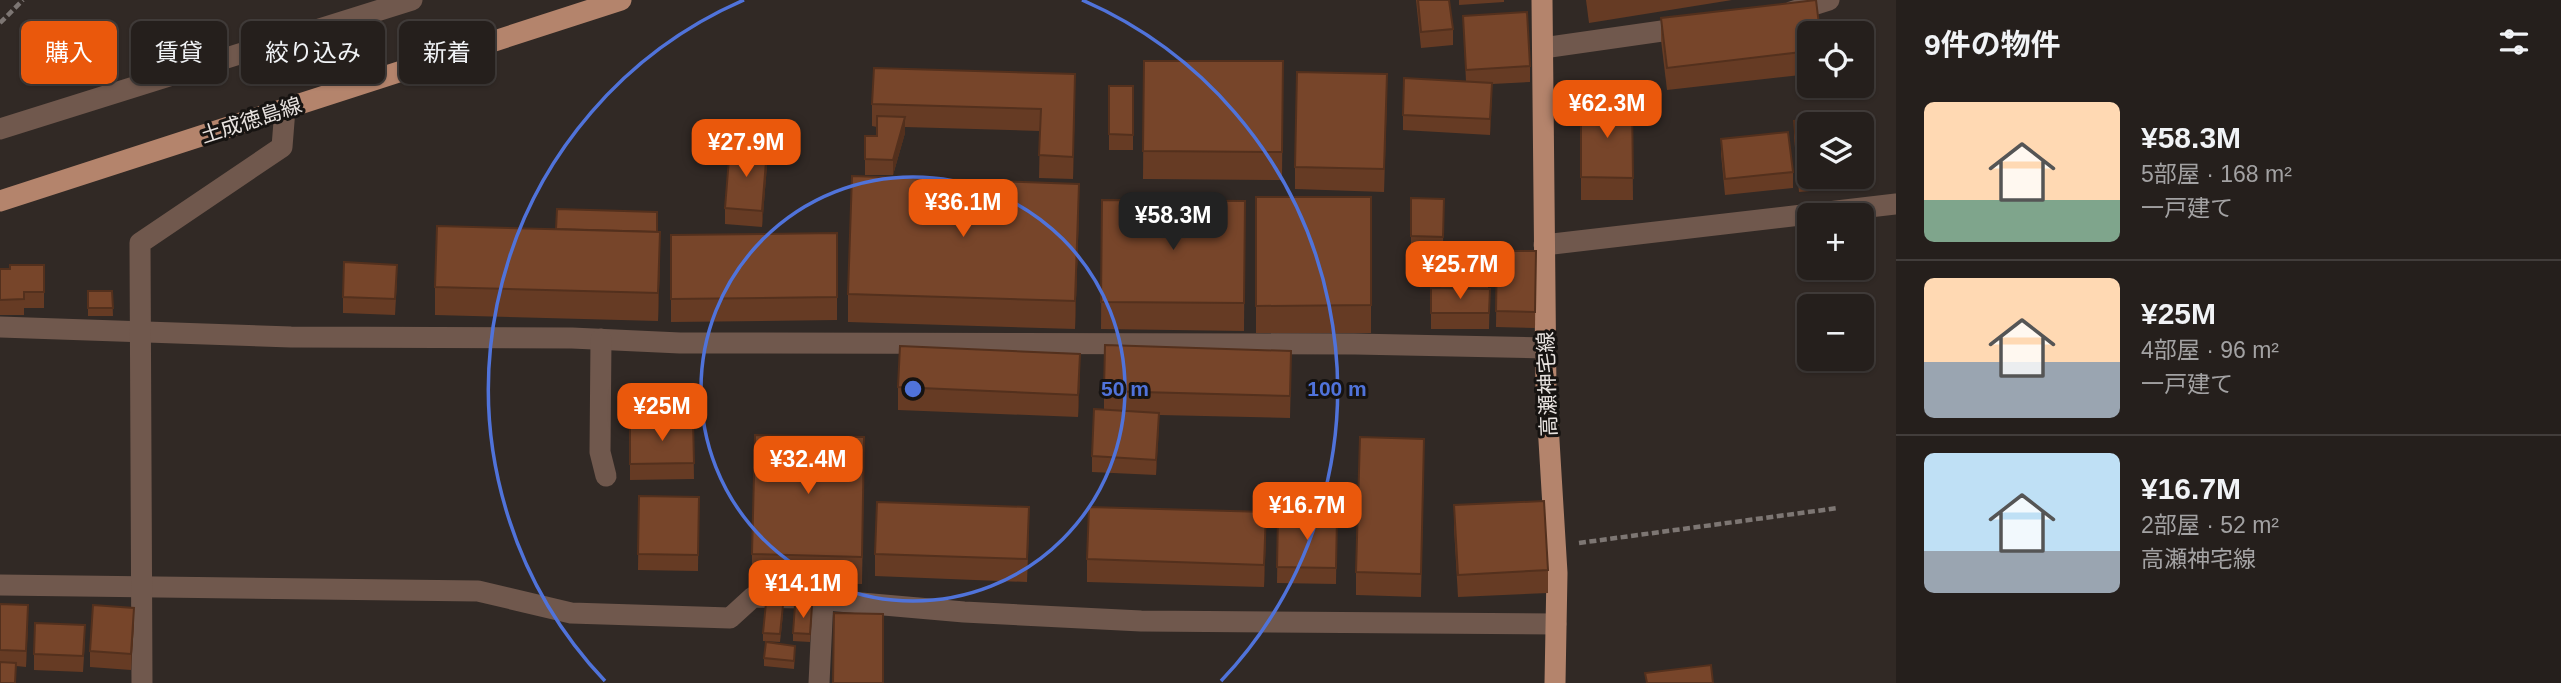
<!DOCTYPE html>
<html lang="ja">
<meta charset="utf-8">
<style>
:root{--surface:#251f1c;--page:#312c29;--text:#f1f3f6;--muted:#a3a2a3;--line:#423d3b;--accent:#ea580c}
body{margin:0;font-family:Arial,"Noto Sans JP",sans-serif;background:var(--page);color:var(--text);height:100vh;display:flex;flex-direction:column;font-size:26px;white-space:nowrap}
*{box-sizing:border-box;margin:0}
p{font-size:23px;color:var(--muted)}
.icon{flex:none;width:38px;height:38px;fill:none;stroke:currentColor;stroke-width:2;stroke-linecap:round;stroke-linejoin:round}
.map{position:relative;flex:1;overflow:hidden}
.details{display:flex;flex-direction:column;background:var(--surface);width:665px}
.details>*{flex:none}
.banner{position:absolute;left:21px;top:21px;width:665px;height:63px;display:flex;gap:14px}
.tools{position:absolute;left:1797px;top:21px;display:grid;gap:14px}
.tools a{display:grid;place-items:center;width:77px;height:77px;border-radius:10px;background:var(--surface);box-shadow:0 2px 5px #0004,0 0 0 2px var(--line);font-size:35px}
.price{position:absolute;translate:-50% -60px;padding:0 16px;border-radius:14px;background:var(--accent);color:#fff;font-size:23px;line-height:46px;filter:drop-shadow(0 2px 4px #0008)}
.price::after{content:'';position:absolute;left:50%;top:42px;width:21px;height:16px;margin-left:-10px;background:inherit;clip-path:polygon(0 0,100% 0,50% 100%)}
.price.active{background:#222;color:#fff}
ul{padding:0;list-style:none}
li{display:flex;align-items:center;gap:21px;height:175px;padding:0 28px}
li+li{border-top:2px solid var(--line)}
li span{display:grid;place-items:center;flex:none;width:196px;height:140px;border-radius:10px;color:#555}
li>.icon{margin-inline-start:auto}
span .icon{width:84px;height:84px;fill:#fffc;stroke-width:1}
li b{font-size:30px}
h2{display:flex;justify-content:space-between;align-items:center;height:84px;padding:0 28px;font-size:30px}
.chip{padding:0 24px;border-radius:10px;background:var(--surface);box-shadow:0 2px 5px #0004,0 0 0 2px var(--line);font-size:24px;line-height:63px}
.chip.active{background:var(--accent);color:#fff}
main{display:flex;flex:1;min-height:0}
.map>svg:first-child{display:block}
</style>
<main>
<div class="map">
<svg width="1896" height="683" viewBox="0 0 1896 683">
<rect width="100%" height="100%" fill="#312925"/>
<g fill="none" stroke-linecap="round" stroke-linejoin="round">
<!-- path -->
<g stroke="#7d7673" stroke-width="4.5" stroke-dasharray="7 3.5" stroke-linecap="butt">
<polyline points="0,23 23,0"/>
<polyline points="1579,543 1838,508"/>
</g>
<!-- minor -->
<g stroke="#70584d" stroke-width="21">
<polyline points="1791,12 1829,0"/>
<polyline points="1543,48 1690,27"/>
<polyline points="0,129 412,0"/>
<polyline points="1544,245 1896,204"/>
<polyline points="0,327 291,337 572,338 680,343 1355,344 1545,348"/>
<polyline points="601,339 600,452 606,476"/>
<polyline points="0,585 478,591 571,613 730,618 753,597 804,598 964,612 1141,621 1556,624"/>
<polyline points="142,683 140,243 282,147 285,109"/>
<polyline points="819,683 823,600"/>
</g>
<!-- major -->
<g stroke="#b4846c" stroke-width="21">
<polyline points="1542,0 1546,391 1557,573 1555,683"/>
<polyline points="0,201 621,0"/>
</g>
</g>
<!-- wall -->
<g fill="#663b24">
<polygon points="1416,0 1449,0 1453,29 1453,45 1421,48"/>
<polygon points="1459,0 1504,0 1504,2 1459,5"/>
<polygon points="1586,0 1732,0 1589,23"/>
<polygon points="1463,16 1530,66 1530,82 1492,84 1490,135 1403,130 1403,115 1466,82"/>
<polygon points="1661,18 1810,33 1810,74 1667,90 1661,40"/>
<polygon points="1144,61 1283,61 1282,180 1143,179"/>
<rect x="1109" y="86" width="24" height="64"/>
<polygon points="1387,96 1384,192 1295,189 1295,167"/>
<polygon points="1075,97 1073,179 1039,178 1040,131 905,127 905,133 893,175 865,175 865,136 877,136 877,127 872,126 872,104"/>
<polygon points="1581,102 1632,102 1633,200 1581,200"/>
<polygon points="1794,121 1810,124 1810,177 1844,177 1844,188 1799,192 1794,137"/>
<polygon points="1721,139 1793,172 1793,188 1725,195 1721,154"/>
<polygon points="767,165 762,227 725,224 725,208"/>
<rect x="1256" y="197" width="115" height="136"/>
<polygon points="1411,198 1444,199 1443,246 1488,247 1488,289 1490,289 1489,329 1431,329 1431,288 1441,288 1442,252 1411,252"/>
<polygon points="1102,200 1245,201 1244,331 1101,329"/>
<polygon points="1079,212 1075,329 848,322 848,294"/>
<polygon points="657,232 660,260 658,321 435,315 435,287"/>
<polygon points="837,233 837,320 671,322 671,235"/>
<polygon points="1497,251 1536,251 1535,328 1496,327"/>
<polygon points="44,265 44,308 24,308 24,315 0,315 0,269"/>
<polygon points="397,280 395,315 343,313 343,297"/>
<polygon points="88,291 112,291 113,316 88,316"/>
<polygon points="1291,373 1290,418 1159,415 1156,475 1092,472 1092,456 1104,410 1104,391"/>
<polygon points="1080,376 1078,417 898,410 898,387"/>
<polygon points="693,421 694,479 630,480 630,422"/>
<polygon points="1424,461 1421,597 1356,595 1356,572"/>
<polygon points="864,465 862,584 752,582 752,554"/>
<polygon points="639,496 699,497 698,571 638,570"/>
<polygon points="1454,505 1548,570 1548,593 1458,597 1454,528"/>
<polygon points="1278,515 1337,516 1336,584 1277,583"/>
<polygon points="1029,529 1027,582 875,576 875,554"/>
<polygon points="1266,534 1264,587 1087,582 1087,559"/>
<polygon points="0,604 28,621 26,667 16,666 16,683 0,683"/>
<polygon points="783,614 780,642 763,641 763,633"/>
<polygon points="812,615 810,642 793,641 793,633"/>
<polygon points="134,623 131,670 90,667 90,651"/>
<polygon points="85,640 83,672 34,670 34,654"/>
<polygon points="795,654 794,669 764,666 764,658"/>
</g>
<!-- shaded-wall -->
<g fill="#53301d">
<polygon points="1075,74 1075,97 1073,179 1073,157"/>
<polygon points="1492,83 1492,99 1490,135 1490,119"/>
<polygon points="905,117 905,133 893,175 893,160"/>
<polygon points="767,149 767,165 762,227 762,211"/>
<polygon points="1079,184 1079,212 1075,329 1075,301"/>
<polygon points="660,232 660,260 658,321 658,293"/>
<polygon points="1080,354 1080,376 1078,417 1078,395"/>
<polygon points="1159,413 1159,429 1156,475 1156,460"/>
<polygon points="1266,512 1266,534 1264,587 1264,565"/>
<polygon points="28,605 28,621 26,667 26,651"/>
<polygon points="134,608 134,623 131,670 131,654"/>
</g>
<!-- building -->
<g fill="#77452a" stroke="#53301d" stroke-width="2">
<polygon points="1418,0 1449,0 1453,29 1421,32"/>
<polygon points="1816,0 1820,33 1810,33 1810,51 1667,68 1661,18"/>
<polygon points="1527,12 1530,66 1466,70 1463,16"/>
<polygon points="1144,61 1283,61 1282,152 1143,151"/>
<polygon points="874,68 1075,74 1073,157 1039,155 1041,109 872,104"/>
<polygon points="1297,72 1387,74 1384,169 1295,167"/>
<polygon points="1404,78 1492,83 1490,119 1403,115"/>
<polygon points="1109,86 1133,86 1133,135 1109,134"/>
<polygon points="1581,102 1632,102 1633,178 1581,177"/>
<polygon points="877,116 905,117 893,160 865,159 865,136 877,136"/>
<polygon points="1839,117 1840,124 1810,124 1810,175 1799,176 1794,121"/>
<polygon points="1788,132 1793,172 1725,179 1721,139"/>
<polygon points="730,146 767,149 762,211 725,208"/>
<polygon points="852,176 1079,184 1075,301 848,294"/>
<polygon points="1256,197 1371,197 1371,305 1256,306"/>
<polygon points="1411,198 1444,199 1443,237 1411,236"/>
<polygon points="1102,200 1245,201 1244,303 1101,302"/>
<polygon points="557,209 657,212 657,232 556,229"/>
<polygon points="437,226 660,232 658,293 435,287"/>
<polygon points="837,233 837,297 671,299 671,235"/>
<polygon points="1442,246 1488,247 1488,277 1441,277"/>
<polygon points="1497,251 1536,251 1535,312 1496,311"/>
<polygon points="344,262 397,265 395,299 343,297"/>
<polygon points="10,265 44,265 44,292 24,292 24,299 0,300 0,269 10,269"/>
<polygon points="1431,288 1490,289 1489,313 1431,313"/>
<polygon points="88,291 112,291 113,308 88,308"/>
<polygon points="1105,345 1291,351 1290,396 1104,391"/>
<polygon points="900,346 1080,354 1078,395 898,387"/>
<polygon points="1094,409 1159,413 1156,460 1092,456"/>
<polygon points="693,421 694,463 630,464 630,422"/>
<polygon points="755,435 864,437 862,557 752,554"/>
<polygon points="1360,437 1424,439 1421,574 1356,572"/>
<polygon points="639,496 699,497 698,555 638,554"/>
<polygon points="1544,501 1548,570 1458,575 1454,505"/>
<polygon points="877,502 1029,507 1027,559 875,554"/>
<polygon points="1089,507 1266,512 1264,565 1087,559"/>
<polygon points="1278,515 1337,516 1336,568 1277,567"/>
<polygon points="766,603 783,605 780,634 763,633"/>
<polygon points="0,604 28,605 26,651 0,650"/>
<polygon points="93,605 134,608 131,654 90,651"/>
<polygon points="795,605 812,606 810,634 793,633"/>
<polygon points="834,613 883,614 883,683 833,683"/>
<polygon points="35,623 85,625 83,656 34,654"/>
<polygon points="766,642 795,646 794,661 764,658"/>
<polygon points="0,662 16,663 15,683 0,683"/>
<polygon points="1711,665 1713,683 1647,683 1645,673"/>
</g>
<!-- distance rings -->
<g fill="none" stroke="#5073da" stroke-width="3.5">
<circle cx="913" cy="389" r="212"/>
<path d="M605 681A424 424 0 0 1 744 0M1082 0A424 424 0 0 1 1221 681"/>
</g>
<g text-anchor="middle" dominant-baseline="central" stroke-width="6" stroke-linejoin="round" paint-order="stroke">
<!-- street labels -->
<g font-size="21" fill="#e8e3e0" stroke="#161311">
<text transform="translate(251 120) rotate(-18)">土成徳島線</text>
<text transform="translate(1547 384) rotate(-92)">高瀬神宅線</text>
</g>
</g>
<circle cx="913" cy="389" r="10" fill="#5073da" stroke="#161311" stroke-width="3.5"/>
<g font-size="21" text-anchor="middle" font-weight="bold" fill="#5073da" stroke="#161311" stroke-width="6" stroke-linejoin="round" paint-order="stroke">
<text x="1125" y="396">50 m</text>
<text x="1337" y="396">100 m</text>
</g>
</svg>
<div class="tools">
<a><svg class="icon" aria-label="locate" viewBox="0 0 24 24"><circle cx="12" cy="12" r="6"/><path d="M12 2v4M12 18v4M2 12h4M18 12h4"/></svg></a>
<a><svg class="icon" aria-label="layers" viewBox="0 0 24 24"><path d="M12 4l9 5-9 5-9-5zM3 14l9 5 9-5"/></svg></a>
<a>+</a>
<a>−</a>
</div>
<b class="price" style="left:1607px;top:140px">¥62.3M</b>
<b class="price" style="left:746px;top:179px">¥27.9M</b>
<b class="price" style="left:963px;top:239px">¥36.1M</b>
<b class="price active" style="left:1173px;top:252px">¥58.3M</b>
<b class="price" style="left:1460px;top:301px">¥25.7M</b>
<b class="price" style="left:662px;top:443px">¥25M</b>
<b class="price" style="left:808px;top:496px">¥32.4M</b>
<b class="price" style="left:1307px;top:542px">¥16.7M</b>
<b class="price" style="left:803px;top:620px">¥14.1M</b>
<div class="banner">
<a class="chip active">購入</a>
<a class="chip">賃貸</a>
<a class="chip">絞り込み</a>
<a class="chip">新着</a>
</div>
</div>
<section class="details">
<h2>9件の物件<svg class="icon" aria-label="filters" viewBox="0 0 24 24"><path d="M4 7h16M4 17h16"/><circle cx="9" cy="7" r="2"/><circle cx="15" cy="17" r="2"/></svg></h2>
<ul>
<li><span style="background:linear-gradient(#ffd9b3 70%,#7fa58c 0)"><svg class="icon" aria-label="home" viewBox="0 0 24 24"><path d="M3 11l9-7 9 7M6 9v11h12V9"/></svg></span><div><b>¥58.3M</b><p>5部屋 · 168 m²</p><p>一戸建て</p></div></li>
<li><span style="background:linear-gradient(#ffd9b3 60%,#9aa5b1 0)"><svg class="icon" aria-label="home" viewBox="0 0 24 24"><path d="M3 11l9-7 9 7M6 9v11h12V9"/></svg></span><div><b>¥25M</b><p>4部屋 · 96 m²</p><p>一戸建て</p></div></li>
<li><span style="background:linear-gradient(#bfe0f5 70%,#9aa5b1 0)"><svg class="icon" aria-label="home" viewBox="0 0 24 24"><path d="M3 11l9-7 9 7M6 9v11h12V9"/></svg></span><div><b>¥16.7M</b><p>2部屋 · 52 m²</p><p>高瀬神宅線</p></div></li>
</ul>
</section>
</main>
